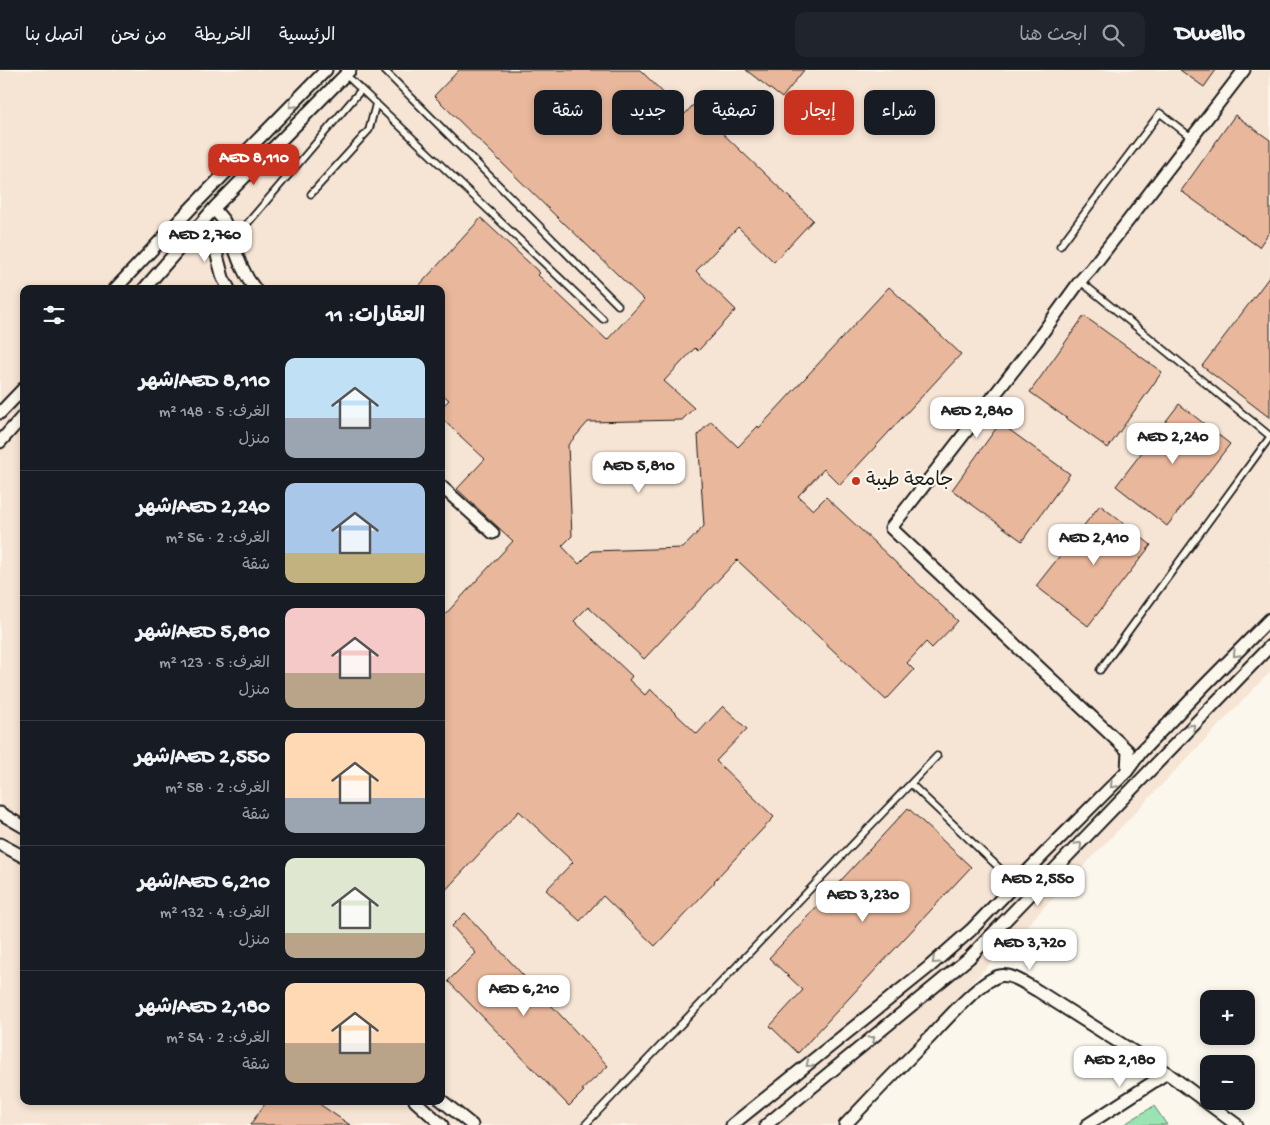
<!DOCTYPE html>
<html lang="ar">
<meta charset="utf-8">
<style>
:root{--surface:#171b24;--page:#20242c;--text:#f1f3f6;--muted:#9ea1a6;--line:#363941;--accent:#c8321e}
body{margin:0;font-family:"Gochi Hand","Playpen Sans Arabic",sans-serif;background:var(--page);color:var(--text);direction:rtl;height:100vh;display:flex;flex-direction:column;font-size:19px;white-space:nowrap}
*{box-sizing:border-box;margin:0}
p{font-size:16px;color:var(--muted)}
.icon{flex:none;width:28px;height:28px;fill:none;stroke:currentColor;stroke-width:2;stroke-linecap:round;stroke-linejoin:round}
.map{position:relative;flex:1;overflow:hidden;direction:ltr}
.panel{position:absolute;left:20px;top:215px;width:425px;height:820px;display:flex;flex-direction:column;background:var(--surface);border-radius:10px;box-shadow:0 2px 8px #0003;direction:rtl}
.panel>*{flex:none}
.top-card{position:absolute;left:460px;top:20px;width:475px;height:45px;direction:rtl;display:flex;gap:10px}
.fabs{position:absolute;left:1200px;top:920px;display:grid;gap:10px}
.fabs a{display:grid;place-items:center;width:55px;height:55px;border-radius:10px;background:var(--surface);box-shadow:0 2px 8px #0003;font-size:25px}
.price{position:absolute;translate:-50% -42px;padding:0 11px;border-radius:10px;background:#fff;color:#222;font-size:16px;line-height:32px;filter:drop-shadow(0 1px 2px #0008)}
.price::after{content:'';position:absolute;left:50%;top:30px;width:15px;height:11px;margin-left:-8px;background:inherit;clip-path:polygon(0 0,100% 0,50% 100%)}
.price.selected{background:var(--accent);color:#fff}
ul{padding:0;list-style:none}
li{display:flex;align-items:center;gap:15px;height:125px;padding:0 20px}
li+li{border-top:1px solid var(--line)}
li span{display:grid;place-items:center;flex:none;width:140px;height:100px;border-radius:10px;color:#555}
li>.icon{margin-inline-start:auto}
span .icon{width:60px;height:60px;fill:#fffc;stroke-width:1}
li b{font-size:21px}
h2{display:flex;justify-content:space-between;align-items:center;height:60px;padding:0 20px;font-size:21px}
.chip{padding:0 18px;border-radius:10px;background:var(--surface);box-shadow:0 2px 8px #0003;font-size:18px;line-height:45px}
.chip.selected{background:var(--accent);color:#fff}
header{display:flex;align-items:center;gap:30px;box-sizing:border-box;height:70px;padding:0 25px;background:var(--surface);border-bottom:1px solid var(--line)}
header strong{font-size:24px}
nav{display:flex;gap:28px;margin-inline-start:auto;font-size:18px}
.search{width:350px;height:45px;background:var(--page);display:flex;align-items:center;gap:12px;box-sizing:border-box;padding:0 18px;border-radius:10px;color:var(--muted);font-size:19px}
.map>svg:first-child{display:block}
</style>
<header>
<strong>Dwello</strong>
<div class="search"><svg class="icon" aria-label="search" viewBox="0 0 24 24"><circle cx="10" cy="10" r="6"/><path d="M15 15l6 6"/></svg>ابحث هنا</div>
<nav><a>الرئيسية</a><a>الخريطة</a><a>من نحن</a><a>اتصل بنا</a></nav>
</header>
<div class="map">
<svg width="1270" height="1055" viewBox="0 0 1270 1055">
<rect width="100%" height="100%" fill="#fbf7ec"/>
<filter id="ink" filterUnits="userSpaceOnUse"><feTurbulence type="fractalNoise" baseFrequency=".02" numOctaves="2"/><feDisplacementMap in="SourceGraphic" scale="10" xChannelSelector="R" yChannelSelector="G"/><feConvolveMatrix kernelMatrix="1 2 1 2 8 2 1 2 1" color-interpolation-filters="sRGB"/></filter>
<g filter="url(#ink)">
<!-- built -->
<path fill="#f6e4d4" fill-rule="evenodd" d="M0,0H1270V602L835,1055H0ZM24,219H441V1031H24Z"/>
<!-- green -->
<polygon fill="#9ae4b4" stroke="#5b8068" points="1154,1036 1167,1055 1123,1055"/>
<!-- building -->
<g fill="#e9b79b" stroke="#1c1c1c">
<polygon points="459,0 640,0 685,44 693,35 813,150 774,192 738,157 696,201 736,240 698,281 695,278 664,311 694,338 682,350 588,352 568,375 572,466 562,476 579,494 592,481 683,478 704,456 698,365 711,351 738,377 758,356 759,358 889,217 961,284 840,415 824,399 798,426 813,440 826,427 958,551 932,578 926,572 907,593 914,600 886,630 737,490 644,589 588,537 574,551 632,606 629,610 645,625 650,619 697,664 723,636 747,659 716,691 774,747 714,811 715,812 655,876 603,826 580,851 546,820 573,792 519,741 441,825 441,549 513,471 457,419 485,389 441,348 441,338 449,330 441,323 441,219 416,219 481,148 540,203 538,205 607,270 644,230 564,153 563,153 434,26"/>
<polygon points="746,0 804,0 782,28"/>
<polygon points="1180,0 1216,0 1204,17"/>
<polygon points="1235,45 1270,70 1270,161 1259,177 1181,121"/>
<polygon points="1270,206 1270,348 1202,296"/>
<polygon points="1084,246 1162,302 1108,378 1030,322"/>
<polygon points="1179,334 1230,374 1167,456 1116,416"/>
<polygon points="1000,353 1070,404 1022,471 952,420"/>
<polygon points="1100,435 1151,475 1088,556 1036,516"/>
<polygon points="908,738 971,797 798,983 770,956 803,920 769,888"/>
<polygon points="465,843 608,996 582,1020 584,1021 569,1036 448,911 476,883 452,856"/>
<polygon points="267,1031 315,1031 350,1055 250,1055"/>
</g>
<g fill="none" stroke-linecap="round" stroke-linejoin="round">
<!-- service casing -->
<g stroke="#1c1c1c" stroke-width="9">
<g id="service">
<polyline points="384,0 618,235"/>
<polyline points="345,4 603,249"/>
<polyline points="311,124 369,60 376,33"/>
<polyline points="246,155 361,20"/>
<polyline points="1060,176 1160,43 1192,68"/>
<polyline points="1080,211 1270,366"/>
<polyline points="1100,600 1270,367"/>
<polyline points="911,714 1015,813"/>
<polyline points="585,1055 937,686"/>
</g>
</g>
<!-- minor casing -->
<g stroke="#1c1c1c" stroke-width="15">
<g id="minor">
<polyline points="214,139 224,151 240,193 248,209 255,219"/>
<polyline points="199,155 213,170 223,208 229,219"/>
<polyline points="115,219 193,136 326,0"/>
<polyline points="144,219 216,136 350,0"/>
<polyline points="0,343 24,318"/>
<polyline points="0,372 24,345"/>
<polyline points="441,416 493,463"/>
<polyline points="1127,701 1128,681 891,458 1035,273 1080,211 1091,199 1244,0"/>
<polyline points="0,743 24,757"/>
<polyline points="0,774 24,787"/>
<polyline points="441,1030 472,1055"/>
<polyline points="415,1031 442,1055"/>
<polyline points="732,1055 929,897 971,860 1044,784 1127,701 1141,682 1205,615 1270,549"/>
<polyline points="766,1055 969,888 1270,576"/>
<path d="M845,1055C873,1025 901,996 930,967C945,951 979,912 999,906C1012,903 1027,915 1038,921L1167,1003L1237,1055"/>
<polyline points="1087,1055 1167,1003"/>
</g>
</g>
<!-- service -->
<use href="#service" stroke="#fbf7ec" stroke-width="5.5"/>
<!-- minor -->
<use href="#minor" stroke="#fbf7ec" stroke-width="11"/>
</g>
<!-- one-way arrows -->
<defs><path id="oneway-chevron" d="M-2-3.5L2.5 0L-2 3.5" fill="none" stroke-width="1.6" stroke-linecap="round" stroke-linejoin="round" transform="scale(1.25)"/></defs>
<g stroke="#97948e">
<use href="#oneway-chevron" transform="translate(292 35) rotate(135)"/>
<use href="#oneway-chevron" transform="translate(1236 584) rotate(135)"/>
<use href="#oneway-chevron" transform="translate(1192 657) rotate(-46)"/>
<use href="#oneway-chevron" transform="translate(1113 715) rotate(135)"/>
<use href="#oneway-chevron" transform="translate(1079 775) rotate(-46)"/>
<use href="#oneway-chevron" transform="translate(935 891) rotate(138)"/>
<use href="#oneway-chevron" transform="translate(872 969) rotate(-40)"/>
<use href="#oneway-chevron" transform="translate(809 994) rotate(141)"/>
</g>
</g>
<!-- markers -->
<circle fill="#c8321e" stroke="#fbf7ec" stroke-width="2" cx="856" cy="411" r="5"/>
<g text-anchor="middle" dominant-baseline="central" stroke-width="4.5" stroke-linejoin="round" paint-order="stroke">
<!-- poi labels -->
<g font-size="19" fill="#1c1c1c" stroke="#fbf7ec" text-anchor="start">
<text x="866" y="411">جامعة طيبة</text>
</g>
</g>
</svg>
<div class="fabs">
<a>+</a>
<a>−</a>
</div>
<b class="price selected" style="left:254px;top:116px">AED 8,110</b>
<b class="price" style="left:205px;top:193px">AED 2,760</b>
<b class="price" style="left:977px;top:369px">AED 2,840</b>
<b class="price" style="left:1173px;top:395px">AED 2,240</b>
<b class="price" style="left:639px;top:424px">AED 5,810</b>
<b class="price" style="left:1094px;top:496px">AED 2,410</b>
<b class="price" style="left:1038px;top:837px">AED 2,550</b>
<b class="price" style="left:863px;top:853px">AED 3,230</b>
<b class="price" style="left:1030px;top:901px">AED 3,720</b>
<b class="price" style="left:524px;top:947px">AED 6,210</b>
<b class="price" style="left:1120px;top:1018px">AED 2,180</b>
<div class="top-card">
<a class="chip">شراء</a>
<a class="chip selected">إيجار</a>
<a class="chip">تصفية</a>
<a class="chip">جديد</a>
<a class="chip">شقة</a>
</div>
<section class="panel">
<h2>العقارات: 11<svg class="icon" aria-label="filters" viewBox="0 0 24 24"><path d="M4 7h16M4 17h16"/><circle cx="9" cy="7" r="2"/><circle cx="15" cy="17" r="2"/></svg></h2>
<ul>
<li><span style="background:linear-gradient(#bfe0f5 60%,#9aa5b1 0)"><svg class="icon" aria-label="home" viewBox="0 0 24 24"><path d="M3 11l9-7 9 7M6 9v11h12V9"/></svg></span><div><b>AED 8,110/شهر</b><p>الغرف: 5 · 148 m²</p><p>منزل</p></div></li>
<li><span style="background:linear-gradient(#a9c7e8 70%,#c2b280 0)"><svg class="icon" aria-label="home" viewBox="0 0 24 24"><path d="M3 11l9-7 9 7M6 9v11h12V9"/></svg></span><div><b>AED 2,240/شهر</b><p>الغرف: 2 · 56 m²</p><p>شقة</p></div></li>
<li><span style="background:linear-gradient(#f6c9c9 65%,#b9a48a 0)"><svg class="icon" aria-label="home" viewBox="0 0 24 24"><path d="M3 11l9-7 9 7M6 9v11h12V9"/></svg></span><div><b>AED 5,810/شهر</b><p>الغرف: 5 · 123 m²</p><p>منزل</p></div></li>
<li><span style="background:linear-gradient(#ffd9b3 65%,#9aa5b1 0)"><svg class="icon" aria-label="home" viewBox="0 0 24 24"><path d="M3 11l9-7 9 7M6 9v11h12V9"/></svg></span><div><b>AED 2,550/شهر</b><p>الغرف: 2 · 58 m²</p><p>شقة</p></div></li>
<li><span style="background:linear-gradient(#dfe7d0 75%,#b9a48a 0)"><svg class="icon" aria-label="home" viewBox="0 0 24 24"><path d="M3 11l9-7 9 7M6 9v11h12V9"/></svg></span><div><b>AED 6,210/شهر</b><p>الغرف: 4 · 132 m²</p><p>منزل</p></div></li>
<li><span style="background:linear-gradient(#ffd9b3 60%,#b9a48a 0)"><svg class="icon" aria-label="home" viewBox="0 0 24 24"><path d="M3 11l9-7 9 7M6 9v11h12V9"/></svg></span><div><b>AED 2,180/شهر</b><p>الغرف: 2 · 54 m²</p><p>شقة</p></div></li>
</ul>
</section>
</div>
